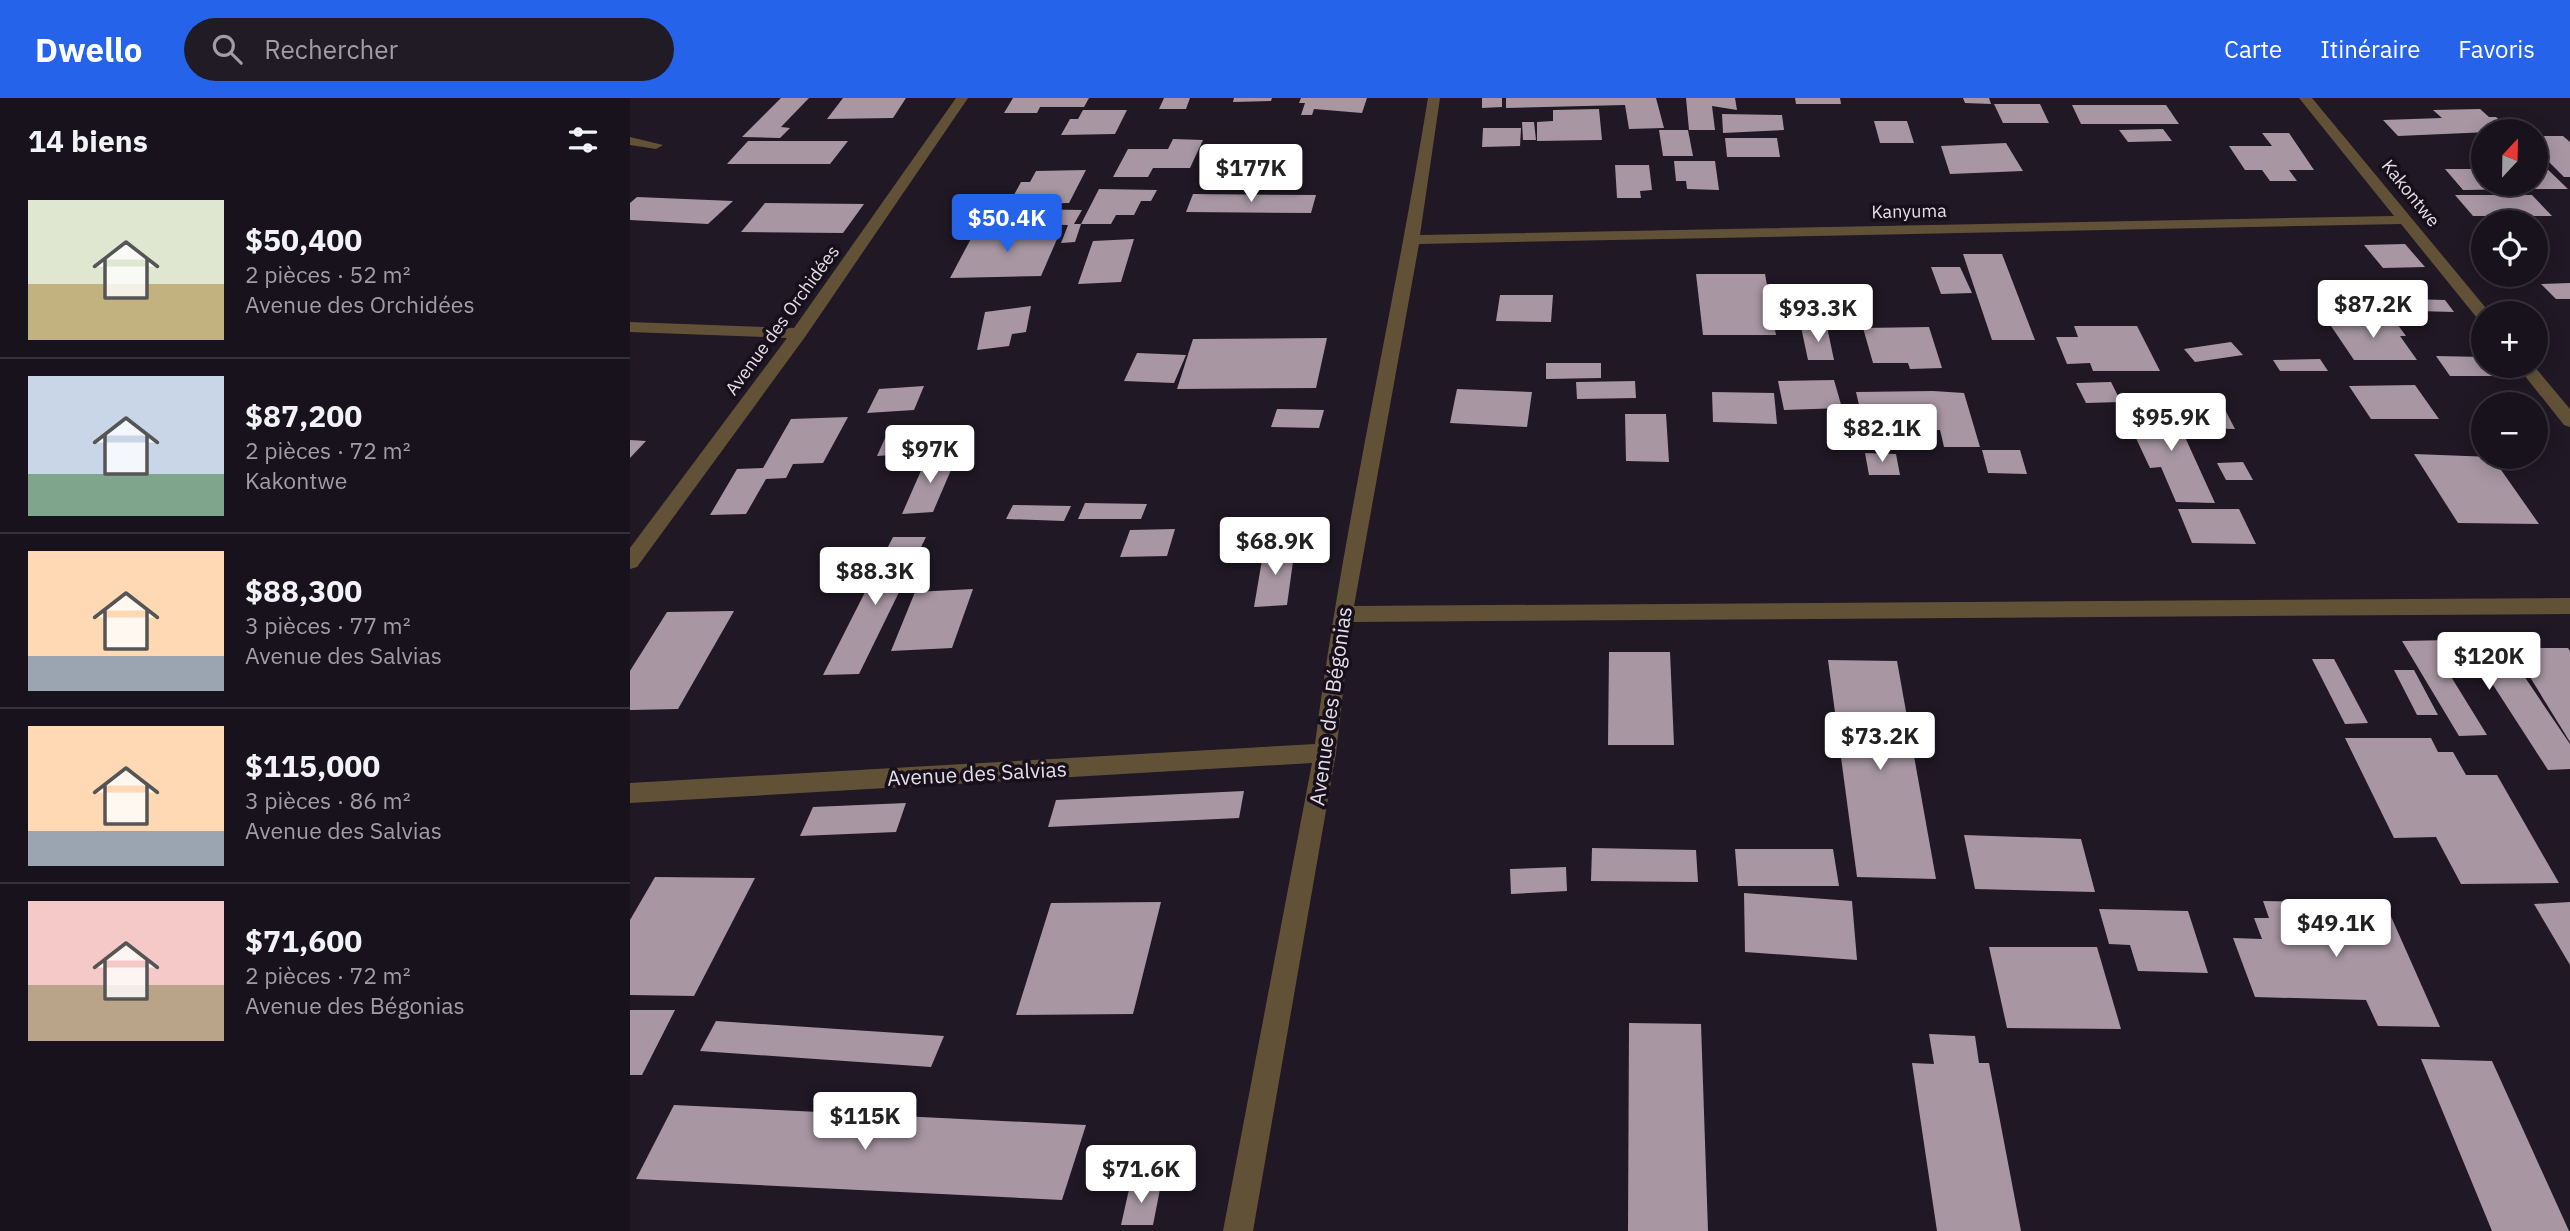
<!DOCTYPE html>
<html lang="fr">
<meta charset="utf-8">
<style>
:root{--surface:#18121c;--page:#211b25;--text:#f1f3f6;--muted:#9f9ea3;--line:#36323b;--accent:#2563eb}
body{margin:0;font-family:"IBM Plex Sans",sans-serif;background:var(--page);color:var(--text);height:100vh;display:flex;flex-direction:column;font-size:26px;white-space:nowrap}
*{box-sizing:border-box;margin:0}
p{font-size:23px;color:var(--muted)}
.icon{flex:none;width:38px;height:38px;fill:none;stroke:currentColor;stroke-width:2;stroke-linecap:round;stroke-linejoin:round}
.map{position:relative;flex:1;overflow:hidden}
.sheet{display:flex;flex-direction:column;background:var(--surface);width:630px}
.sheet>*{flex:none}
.needle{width:46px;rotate:22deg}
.buttons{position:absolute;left:1841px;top:21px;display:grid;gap:14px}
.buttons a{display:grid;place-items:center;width:77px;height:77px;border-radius:50%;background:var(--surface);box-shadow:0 4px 18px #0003,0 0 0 2px var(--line);font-size:35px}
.price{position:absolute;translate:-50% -60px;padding:0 16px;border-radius:7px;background:#fff;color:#222;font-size:23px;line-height:46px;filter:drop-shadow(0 2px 4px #0008)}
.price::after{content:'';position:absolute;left:50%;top:42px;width:21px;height:16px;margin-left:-10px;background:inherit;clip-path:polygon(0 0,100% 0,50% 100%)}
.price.active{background:var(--accent);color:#fff}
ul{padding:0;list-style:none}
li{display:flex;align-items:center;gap:21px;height:175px;padding:0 28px}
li+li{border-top:2px solid var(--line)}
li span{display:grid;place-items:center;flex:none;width:196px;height:140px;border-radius:0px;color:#555}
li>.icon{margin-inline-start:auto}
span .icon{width:84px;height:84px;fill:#fffc;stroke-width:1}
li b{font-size:30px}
h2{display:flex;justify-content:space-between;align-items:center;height:84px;padding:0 28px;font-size:30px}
header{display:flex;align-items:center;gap:42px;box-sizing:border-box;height:98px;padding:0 35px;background:var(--accent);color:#fff}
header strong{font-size:33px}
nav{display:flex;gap:38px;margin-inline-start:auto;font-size:24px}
.search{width:490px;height:63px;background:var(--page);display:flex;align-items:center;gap:18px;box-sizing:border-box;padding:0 24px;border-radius:38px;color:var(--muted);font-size:26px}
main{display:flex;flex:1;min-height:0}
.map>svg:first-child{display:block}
</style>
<header>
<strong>Dwello</strong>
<div class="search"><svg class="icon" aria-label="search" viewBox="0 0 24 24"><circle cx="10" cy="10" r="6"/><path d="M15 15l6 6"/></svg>Rechercher</div>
<nav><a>Carte</a><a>Itinéraire</a><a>Favoris</a></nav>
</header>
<main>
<section class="sheet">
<h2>14 biens<svg class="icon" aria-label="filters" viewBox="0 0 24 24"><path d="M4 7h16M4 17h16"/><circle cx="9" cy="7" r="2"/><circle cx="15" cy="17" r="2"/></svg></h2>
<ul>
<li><span style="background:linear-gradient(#dfe7d0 60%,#c2b280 0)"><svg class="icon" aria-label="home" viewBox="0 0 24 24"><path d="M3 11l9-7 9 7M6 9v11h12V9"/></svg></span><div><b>$50,400</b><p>2 pièces · 52 m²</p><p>Avenue des Orchidées</p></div></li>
<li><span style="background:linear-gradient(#c9d6e8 70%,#7fa58c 0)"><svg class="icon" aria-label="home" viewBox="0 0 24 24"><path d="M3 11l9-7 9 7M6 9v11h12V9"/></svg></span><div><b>$87,200</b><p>2 pièces · 72 m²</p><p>Kakontwe</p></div></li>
<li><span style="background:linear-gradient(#ffd9b3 75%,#9aa5b1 0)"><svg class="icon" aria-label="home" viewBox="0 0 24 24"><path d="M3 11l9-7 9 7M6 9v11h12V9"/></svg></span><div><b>$88,300</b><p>3 pièces · 77 m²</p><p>Avenue des Salvias</p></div></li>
<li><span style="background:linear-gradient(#ffd9b3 75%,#9aa5b1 0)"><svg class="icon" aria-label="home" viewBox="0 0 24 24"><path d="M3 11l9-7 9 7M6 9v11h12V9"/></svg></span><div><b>$115,000</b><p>3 pièces · 86 m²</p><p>Avenue des Salvias</p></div></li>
<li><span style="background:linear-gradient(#f6c9c9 60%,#b9a48a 0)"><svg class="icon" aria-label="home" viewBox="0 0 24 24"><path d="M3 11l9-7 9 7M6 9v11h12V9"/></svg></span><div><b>$71,600</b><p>2 pièces · 72 m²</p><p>Avenue des Bégonias</p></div></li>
</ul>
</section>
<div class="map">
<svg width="1940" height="1133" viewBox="0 0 1940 1133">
<rect width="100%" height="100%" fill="#201825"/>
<!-- building -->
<g fill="#a897a3">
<polygon points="151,0 179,0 151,29 160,30 150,40 112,39"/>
<polygon points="213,0 276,0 263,20 197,21"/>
<polygon points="383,0 459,0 454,9 410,9 407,15 374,15"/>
<polygon points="534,0 560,0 556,11 529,11"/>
<polygon points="604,0 642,0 641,3 603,4"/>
<polygon points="671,0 737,0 732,15 684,11 682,17 671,17 675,5 669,5"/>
<polygon points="852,0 872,0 872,9 852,10"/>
<polygon points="876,0 1026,0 1034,30 999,31 995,7 876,10"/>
<polygon points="1056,0 1105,0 1107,12 1082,8 1085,32 1059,32"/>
<polygon points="1165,0 1210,0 1211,6 1166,6"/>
<polygon points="1333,0 1359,0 1361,6 1335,5"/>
<polygon points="1364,6 1410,6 1419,25 1373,25"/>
<polygon points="1442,7 1536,7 1549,26 1451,26"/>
<polygon points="969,11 972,42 907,43 907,24 923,23 923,12"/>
<polygon points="1850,11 1859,19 1866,19 1882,33 1768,38 1753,22 1812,20 1803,12"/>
<polygon points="453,12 497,12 485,36 431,37 440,21 448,21"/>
<polygon points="1092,16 1152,17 1154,32 1093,35"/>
<polygon points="1244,23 1277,23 1284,45 1250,45"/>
<polygon points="892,24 904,24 906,42 893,42"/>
<polygon points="853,30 891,30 890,48 852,49"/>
<polygon points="1533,31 1542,43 1498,44 1489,32"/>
<polygon points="1029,32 1058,32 1063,58 1033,58"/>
<polygon points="1632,35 1659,35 1684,72 1659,72 1667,83 1640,83 1632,72 1615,72 1599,48 1642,48"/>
<polygon points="1906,38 1933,38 1940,44 1940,79 1934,79 1906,51"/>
<polygon points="1095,40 1147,40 1150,59 1097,59"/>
<polygon points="543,41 573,42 560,70 523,70 518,79 483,79 498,51 538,51"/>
<polygon points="118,43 218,43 200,66 97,66"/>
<polygon points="1376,45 1393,73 1320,76 1311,48"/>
<polygon points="1044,63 1085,63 1089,92 1057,91 1056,83 1046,83"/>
<polygon points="1906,64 1910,64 1938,91 1902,91 1897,86 1906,86"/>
<polygon points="985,67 1019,67 1022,92 1010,93 1011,100 987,100"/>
<polygon points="1815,71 1853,71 1853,86 1893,86 1898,91 1833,92"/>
<polygon points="456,72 439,105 379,106 391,84 400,84 406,73"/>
<polygon points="469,91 527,92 521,103 511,103 504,117 486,117 481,126 451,126"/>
<polygon points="563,96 686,97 681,115 556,114"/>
<polygon points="1825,97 1902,97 1922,118 1843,118"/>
<polygon points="7,99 103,103 78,126 0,122 0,105"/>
<polygon points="135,105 234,106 213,135 111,134"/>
<polygon points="392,111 452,112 444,126 451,126 445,144 431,145 438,127 384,126"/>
<polygon points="431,132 411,178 320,180 344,135"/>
<polygon points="504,141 491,184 448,186 463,143"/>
<polygon points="1775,146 1795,169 1753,170 1734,147"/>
<polygon points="1333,156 1372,156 1405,242 1362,242"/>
<polygon points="1301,169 1330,169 1342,195 1311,196"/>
<polygon points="1066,176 1135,176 1146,237 1073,237"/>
<polygon points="1940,185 1940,201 1926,201 1911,186"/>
<polygon points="870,197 923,197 921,224 866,223"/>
<polygon points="1779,201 1815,202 1824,214 1787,213"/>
<polygon points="401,208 396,234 382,236 379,248 347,252 355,214"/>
<polygon points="1697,222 1765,223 1776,238 1770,238 1787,262 1724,262"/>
<polygon points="1444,228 1507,228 1530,273 1463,273 1460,265 1437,266 1426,239 1448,239"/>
<polygon points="1171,229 1197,229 1204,262 1178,262"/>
<polygon points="1299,229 1312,270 1280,271 1278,265 1243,265 1233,230"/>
<polygon points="697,240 686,290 547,291 563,241"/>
<polygon points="1601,244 1613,257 1565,264 1554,251"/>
<polygon points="507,255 556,257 544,285 494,283"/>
<polygon points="1806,258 1853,259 1853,268 1867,268 1875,278 1820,278"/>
<polygon points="1690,261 1698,273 1650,273 1643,262"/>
<polygon points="916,265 971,265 971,280 916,281"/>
<polygon points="1204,282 1212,310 1154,312 1148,283"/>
<polygon points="1005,283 1006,300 947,301 946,284"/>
<polygon points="1481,284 1491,304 1456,305 1446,285"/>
<polygon points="1785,287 1809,321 1741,321 1719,288"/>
<polygon points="294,288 284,312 237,315 249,291"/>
<polygon points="827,291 902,294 897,329 820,325"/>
<polygon points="1303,293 1334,295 1350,349 1314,349 1310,332 1265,333 1269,350 1235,350 1230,333 1235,333 1226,294"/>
<polygon points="1082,294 1144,295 1147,326 1083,324"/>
<polygon points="1552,300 1589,300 1605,331 1568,330"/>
<polygon points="1504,304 1539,304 1585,405 1546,404 1531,369 1520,370 1504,336 1518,336"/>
<polygon points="647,311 694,312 689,330 641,329"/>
<polygon points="995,316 1036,316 1039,364 996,363"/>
<polygon points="218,319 193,365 163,366 156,380 136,381 116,416 80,417 107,371 133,370 161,321"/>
<polygon points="339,333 331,352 247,358 256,338"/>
<polygon points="0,342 16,343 0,360"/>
<polygon points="1352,352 1390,352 1397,376 1358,375"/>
<polygon points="1235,355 1266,356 1270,377 1239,377"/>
<polygon points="1784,356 1862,359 1909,426 1828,425"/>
<polygon points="327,358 303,414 272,416 297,359"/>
<polygon points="1613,364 1623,382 1596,382 1587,365"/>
<polygon points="455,405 517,406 511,421 448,421"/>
<polygon points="383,407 441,408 434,423 376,421"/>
<polygon points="1548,411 1609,411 1626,446 1562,445"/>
<polygon points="545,431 537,458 490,459 500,432"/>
<polygon points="263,439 296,439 229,576 193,577"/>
<polygon points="665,449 657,507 624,509 634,450"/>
<polygon points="343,491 322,550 261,553 285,494"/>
<polygon points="104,513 48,611 0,612 0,573 37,514"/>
<polygon points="1869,541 1940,646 1940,671 1918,672 1856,576 1820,577 1857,637 1829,638 1772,543"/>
<polygon points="1882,550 1938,550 1940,553 1940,644"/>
<polygon points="979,554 1040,554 1044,647 978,647"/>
<polygon points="1682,561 1704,561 1738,625 1715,626"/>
<polygon points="1198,562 1267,563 1306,781 1227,779"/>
<polygon points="1764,572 1784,572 1808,617 1787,617"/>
<polygon points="1715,640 1801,640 1808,654 1823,654 1836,677 1867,677 1929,785 1831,786 1806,739 1764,740"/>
<polygon points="614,693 609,720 418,729 426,702"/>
<polygon points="276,705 266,734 170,738 183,709"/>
<polygon points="1334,737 1451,741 1465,794 1345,791"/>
<polygon points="962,750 1066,752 1068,784 961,783"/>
<polygon points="1105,751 1203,751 1209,788 1108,788"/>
<polygon points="936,769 937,793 881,796 880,771"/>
<polygon points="25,779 125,780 64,898 0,897 0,822"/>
<polygon points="1114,795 1222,803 1227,862 1115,854"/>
<polygon points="1633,803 1755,805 1810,929 1748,928 1736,902 1625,899 1603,840 1632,841 1624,820 1639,820"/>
<polygon points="531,804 503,916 386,917 421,805"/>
<polygon points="1940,804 1940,867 1904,806"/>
<polygon points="1469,811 1558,813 1578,875 1508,873 1500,847 1479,846"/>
<polygon points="1359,849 1467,849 1491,931 1377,930"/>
<polygon points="0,912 45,912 12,977 0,977"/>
<polygon points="86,923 314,938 301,969 70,953"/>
<polygon points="999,925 1071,926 1078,1133 998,1133"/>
<polygon points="1299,936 1345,938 1349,965 1359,965 1391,1133 1307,1133 1282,965 1304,966"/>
<polygon points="1791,961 1862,963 1939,1133 1862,1133"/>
<polygon points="44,1007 456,1027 432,1102 6,1081"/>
<polygon points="531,1086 523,1127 491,1127 500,1087"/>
</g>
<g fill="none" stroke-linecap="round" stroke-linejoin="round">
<!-- street -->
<g fill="#615237" fill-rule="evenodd">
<polygon points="326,0 338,0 175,239 7,469 0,471 0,450 157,240 0,234 0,224 164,230"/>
<path d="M798,0H810L790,137L1764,118L1669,0H1682L1860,215H1853V222L1847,220L1771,126L789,146L724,508L1940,500V516L721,524L706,655L623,1133H593L682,665L0,705V685L685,646C713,429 763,216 798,0Z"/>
<polygon points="0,39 33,47 26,51 0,47"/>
<polygon points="1887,268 1904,268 1940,311 1940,329 1934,327"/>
</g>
</g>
<g text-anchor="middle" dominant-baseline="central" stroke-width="7" stroke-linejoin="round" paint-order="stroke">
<!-- far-street labels -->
<g font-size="18" fill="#e3dee7" stroke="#170f1b">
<text transform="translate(1781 95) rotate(51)">Kakontwe</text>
<text transform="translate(1279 113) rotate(-1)">Kanyuma</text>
<text transform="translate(152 222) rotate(-54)">Avenue des Orchidées</text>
</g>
<!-- street labels -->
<g font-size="21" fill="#e3dee7" stroke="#170f1b">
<text transform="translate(700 608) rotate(-82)">Avenue des Bégonias</text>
<text transform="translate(347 675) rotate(-3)">Avenue des Salvias</text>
</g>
</g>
</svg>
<div class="buttons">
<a><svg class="needle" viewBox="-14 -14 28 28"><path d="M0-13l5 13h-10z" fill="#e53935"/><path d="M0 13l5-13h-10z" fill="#9f9ea3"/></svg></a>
<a><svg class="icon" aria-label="locate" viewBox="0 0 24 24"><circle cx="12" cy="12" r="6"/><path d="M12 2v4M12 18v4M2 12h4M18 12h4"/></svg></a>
<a>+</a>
<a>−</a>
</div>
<b class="price" style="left:621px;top:106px">$177K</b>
<b class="price active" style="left:377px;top:156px">$50.4K</b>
<b class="price" style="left:1743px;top:242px">$87.2K</b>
<b class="price" style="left:1188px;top:246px">$93.3K</b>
<b class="price" style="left:1541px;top:355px">$95.9K</b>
<b class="price" style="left:1252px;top:366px">$82.1K</b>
<b class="price" style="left:300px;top:387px">$97K</b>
<b class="price" style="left:645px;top:479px">$68.9K</b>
<b class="price" style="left:245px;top:509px">$88.3K</b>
<b class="price" style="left:1859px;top:594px">$120K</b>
<b class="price" style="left:1250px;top:674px">$73.2K</b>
<b class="price" style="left:1706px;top:861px">$49.1K</b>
<b class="price" style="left:235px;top:1054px">$115K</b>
<b class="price" style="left:511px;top:1107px">$71.6K</b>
</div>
</main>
